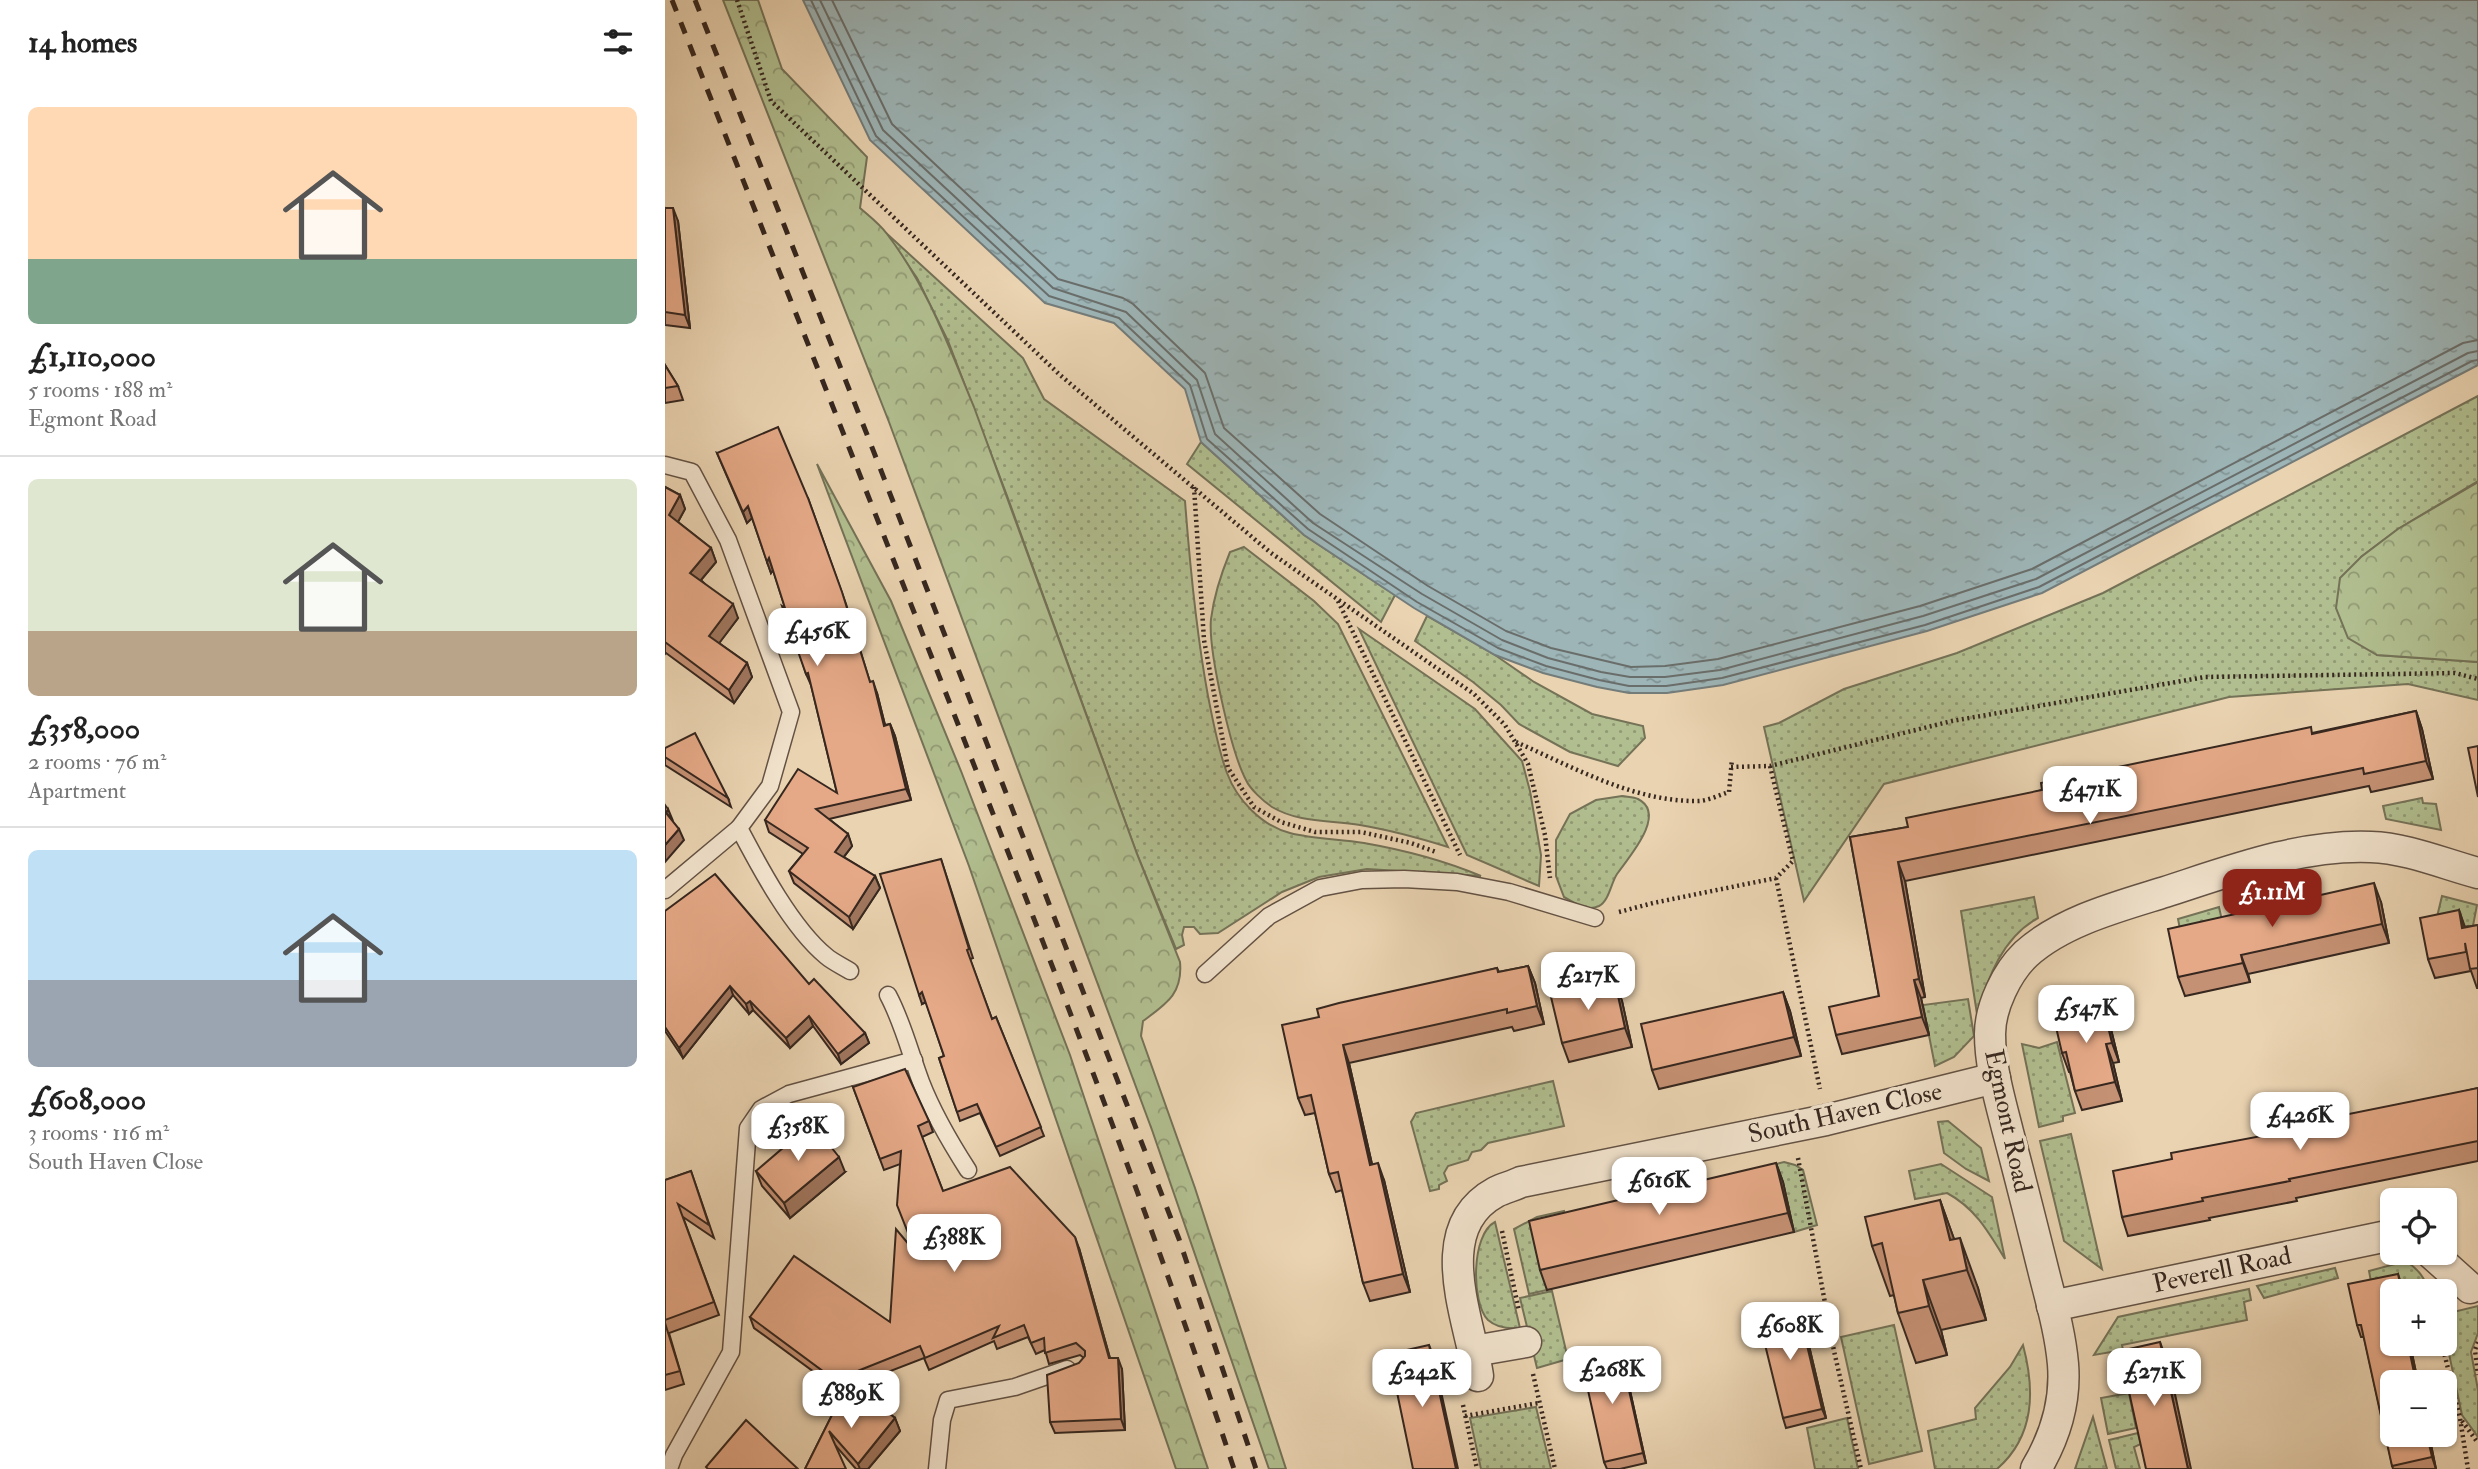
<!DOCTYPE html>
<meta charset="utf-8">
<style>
:root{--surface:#fff;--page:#f2f2f2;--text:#222;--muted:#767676;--line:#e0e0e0;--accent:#8f2418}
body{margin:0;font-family:"IM FELL Double Pica",serif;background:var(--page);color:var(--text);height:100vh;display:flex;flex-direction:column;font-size:26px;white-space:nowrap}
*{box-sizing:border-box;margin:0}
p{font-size:23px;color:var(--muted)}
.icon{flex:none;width:38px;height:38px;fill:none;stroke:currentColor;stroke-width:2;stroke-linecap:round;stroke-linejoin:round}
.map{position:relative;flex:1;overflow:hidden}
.panel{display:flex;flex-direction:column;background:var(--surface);width:665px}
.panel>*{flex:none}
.tools{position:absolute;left:1715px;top:1188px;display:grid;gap:14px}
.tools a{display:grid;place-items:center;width:77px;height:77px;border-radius:10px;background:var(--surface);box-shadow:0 2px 5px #0004;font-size:35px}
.price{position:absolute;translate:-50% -60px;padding:0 16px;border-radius:14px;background:#fff;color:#222;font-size:23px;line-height:46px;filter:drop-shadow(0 2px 4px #0008)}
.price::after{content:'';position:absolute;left:50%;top:42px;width:21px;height:16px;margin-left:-10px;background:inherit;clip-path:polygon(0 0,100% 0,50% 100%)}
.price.on{background:var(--accent);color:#fff}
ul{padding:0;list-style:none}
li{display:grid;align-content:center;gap:14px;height:371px;padding:0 28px}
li+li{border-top:2px solid var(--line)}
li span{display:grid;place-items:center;height:217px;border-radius:10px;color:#555}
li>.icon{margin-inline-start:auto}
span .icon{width:126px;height:126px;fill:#fffc;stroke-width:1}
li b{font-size:30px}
h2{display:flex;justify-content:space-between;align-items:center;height:84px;padding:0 28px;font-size:30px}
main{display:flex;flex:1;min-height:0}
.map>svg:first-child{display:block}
</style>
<main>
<section class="panel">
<h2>14 homes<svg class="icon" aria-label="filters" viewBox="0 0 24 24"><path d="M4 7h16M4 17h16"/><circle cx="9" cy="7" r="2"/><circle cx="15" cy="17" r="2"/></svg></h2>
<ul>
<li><span style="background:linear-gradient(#ffd9b3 70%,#7fa58c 0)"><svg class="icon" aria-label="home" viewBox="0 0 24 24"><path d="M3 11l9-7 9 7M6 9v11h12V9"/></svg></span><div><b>£1,110,000</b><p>5 rooms · 188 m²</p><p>Egmont Road</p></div></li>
<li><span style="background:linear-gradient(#dfe7d0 70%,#b9a48a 0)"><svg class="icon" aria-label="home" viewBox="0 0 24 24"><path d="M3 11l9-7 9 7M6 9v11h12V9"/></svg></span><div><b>£358,000</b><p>2 rooms · 76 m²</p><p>Apartment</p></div></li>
<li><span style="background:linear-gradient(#bfe0f5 60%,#9aa5b1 0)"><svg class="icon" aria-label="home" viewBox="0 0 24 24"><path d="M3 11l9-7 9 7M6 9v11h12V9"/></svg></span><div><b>£608,000</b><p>3 rooms · 116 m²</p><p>South Haven Close</p></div></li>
</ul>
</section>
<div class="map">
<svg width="1813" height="1469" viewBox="0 0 1813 1469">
<defs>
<pattern id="grass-dots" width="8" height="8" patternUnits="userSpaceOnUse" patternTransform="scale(1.75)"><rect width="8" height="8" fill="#b1be8f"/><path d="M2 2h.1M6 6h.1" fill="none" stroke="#919a74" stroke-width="1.8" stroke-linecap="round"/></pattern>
<pattern id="forest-crowns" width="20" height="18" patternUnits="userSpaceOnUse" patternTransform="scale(1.75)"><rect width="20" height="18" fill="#b1be8f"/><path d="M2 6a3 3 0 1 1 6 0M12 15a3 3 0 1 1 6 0" fill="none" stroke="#919a74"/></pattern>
<pattern id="water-ripples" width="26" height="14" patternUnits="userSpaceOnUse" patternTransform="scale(1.75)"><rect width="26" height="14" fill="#9db5b7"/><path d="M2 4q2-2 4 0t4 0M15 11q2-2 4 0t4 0" fill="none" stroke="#819394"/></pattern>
</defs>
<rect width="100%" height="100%" fill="#ead3b1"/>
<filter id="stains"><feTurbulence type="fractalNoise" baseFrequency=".00286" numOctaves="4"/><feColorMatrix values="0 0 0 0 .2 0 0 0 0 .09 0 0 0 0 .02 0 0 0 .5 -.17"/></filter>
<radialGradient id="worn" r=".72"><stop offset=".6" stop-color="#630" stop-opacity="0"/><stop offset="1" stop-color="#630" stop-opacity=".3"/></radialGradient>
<!-- grass -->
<g fill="url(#grass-dots)" stroke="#747257" stroke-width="2">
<path d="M220,232L358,358L379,399L520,501C525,567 531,631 543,696C548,721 553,749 562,773C572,800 597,826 625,833C648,839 675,839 699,843C739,850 778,860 816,876L702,869L654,877L617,892L553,933L535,934L529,927H519L517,935L519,945L511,949L472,854L341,493L283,341L252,278Z"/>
<polygon points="1813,396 1813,481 1733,529 1696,557 1712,655 1813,662 1813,700 1743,684 1564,697 1219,784 1139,901 1099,727 1114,723 1179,689 1292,653 1438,593"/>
<polygon points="536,442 639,535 730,595 716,622 522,464"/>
<path d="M579,547L649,601L673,624L783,847C754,838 725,830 695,825C664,820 634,823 607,807C598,801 585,789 581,780C566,752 543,650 546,619C549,595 556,574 565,552Z"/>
<polygon points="762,616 830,655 869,682 927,714 978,726 980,738 953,766 905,752 854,724 836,705 808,682 750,641"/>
<polygon points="694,629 810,709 857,761 865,791 876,855 874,886 802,855"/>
<path d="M957,796C962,797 969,797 973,799C1003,814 963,858 952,874C946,883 944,901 934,906C921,912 910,903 899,897L891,876V840L905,814L931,800Z"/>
<polygon points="1757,798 1758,803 1771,804 1776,830 1721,819 1718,806"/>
<polygon points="1777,896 1812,905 1806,936 1803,926 1775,932 1771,921"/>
<path d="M1369,897L1373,918C1338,937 1323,977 1312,1014L1296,911Z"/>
<polygon points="1554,907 1560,934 1518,944 1513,919"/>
<polygon points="1303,999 1309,1036 1289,1057 1270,1066 1258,1005"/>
<polygon points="1392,1042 1410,1113 1398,1116 1398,1121 1374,1127 1357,1044 1374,1048"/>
<polygon points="888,1081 899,1126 823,1143 816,1150 807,1152 803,1160 783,1166 779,1173 782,1181 774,1185 774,1189 765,1191 746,1122 751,1113"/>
<polygon points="1283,1121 1316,1148 1324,1181 1301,1169 1279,1153 1273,1122"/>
<polygon points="1406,1134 1437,1269 1399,1241 1375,1141"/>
<polygon points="1119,1162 1130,1165 1138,1170 1152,1225 1129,1232 1076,1173"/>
<path d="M1276,1164L1327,1197L1340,1259C1323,1231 1310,1208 1282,1193L1250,1199L1244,1171Z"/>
<polygon points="899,1211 903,1232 882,1290 864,1294 849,1229 872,1217"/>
<path d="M830,1222L855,1328C844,1329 832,1328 823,1320C806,1303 806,1234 830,1222Z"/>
<path d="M1741,1261C1754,1270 1759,1277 1764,1291H1738L1737,1286L1708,1292L1704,1271Z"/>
<polygon points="1670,1268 1673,1278 1599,1298 1592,1286"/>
<polygon points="1584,1289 1586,1300 1579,1302 1582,1320 1457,1345 1458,1350 1429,1355 1453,1317"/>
<polygon points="887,1291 903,1359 872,1368 855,1298"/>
<polygon points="1813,1306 1813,1333 1806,1352 1813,1390 1813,1437 1797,1415 1780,1335 1780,1314"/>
<polygon points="1229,1325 1257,1451 1204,1464 1176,1337"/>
<path d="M1358,1345C1370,1390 1370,1436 1332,1469H1270L1263,1431L1311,1419L1310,1408L1345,1367Z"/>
<polygon points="1464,1393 1471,1428 1443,1434 1436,1398"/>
<polygon points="871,1407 886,1469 816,1469 805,1418"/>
<polygon points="1428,1417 1442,1469 1410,1469"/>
<polygon points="1182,1418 1193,1469 1150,1469 1142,1428"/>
<polygon points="1473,1433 1476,1444 1469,1447 1475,1469 1451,1469 1444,1440"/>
</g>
<!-- forest -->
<g fill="url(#forest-crowns)" stroke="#747257" stroke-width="2">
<path d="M58,0H93L117,69L202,157L195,208C204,216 215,224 222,234C262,286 284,347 309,407L472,854L515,962C518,994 501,1004 478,1021L476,1036L530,1188L621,1469H604L487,1130L224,422Z"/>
<polygon points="152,464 226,601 296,771 405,1055 543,1469 511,1469 304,866"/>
<polygon points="1813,482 1813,662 1712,655 1683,638 1671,608 1675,578 1696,557 1733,529"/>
</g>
<!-- water -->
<polygon fill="url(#water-ripples)" stroke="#747c7a" stroke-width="2" points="138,0 1813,0 1813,365 1377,593 1262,631 1058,685 1002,693 964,693 932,687 878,673 830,655 749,608 639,535 536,442 520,389 449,323 380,303 205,140"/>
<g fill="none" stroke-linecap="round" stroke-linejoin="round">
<!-- shore -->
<g stroke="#6a6e6b" stroke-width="2">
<polyline points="146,0 211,136 384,296 454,318 525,385 542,439 643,529 752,602 833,648 881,666 934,680 964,686 1001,686 1057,678 1260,625 1374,587 1807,361 1813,360"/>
<polyline points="155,0 218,130 388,288 461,312 532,380 550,434 648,523 757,594 837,640 883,658 936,672 965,677 1000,677 1055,670 1258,616 1371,579 1803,353 1813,351"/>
<polyline points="167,0 227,124 393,279 458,298 468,304 540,373 559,428 655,514 763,586 841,631 886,648 966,667 1000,666 1053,659 1255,606 1367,569 1798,343 1813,340"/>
</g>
<!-- service casing -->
<g stroke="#635244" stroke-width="19">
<g id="service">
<path d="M0,465L27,472L63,540L126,712L105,786L74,828C95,868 127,928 161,956C168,962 177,966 185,971"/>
<polyline points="0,890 74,828"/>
<polyline points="540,974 604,916 655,888 697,880 739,879 792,882 844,892 930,918"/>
<path d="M223,995C238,1023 245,1053 256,1082C268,1113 285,1142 303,1170"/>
<polyline points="4,1469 9,1455 66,1352 83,1128 96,1109 124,1094 249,1060"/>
<polyline points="272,1469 277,1420 283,1400 350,1387 402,1369"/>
</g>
</g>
<!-- minor casing -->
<g stroke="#635244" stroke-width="33">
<g id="minor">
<polyline points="1766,1253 1805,1288"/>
<polyline points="1387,1306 1727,1235"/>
<polyline points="809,1351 861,1342"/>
<path d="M813,1376C805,1319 763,1229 831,1192C839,1188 848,1186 856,1182L1161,1120L1330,1078"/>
<path d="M1371,1469C1390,1437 1401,1401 1398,1364C1395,1330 1385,1298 1377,1265C1366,1221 1355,1177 1343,1132C1335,1100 1325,1067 1325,1034C1325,1007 1342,972 1361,954C1397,921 1455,906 1500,892C1565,871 1636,844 1706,847C1742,848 1779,864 1813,873"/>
</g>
</g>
<!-- path -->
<g stroke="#36271f" stroke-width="4.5" stroke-dasharray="2 3.5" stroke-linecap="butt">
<polyline points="72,0 106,101 395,375 606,553 809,694 840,725 863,764 880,835 885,878"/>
<polyline points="529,487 539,640 563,768 589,807 616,822 650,832 696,832 746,843 771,852"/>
<polyline points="673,601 795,855"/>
<path d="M851,742C908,767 969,802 1033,801C1043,801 1054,795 1064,792L1067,759"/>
<polyline points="1066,767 1105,766 1287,721 1540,677 1790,673 1813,679"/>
<polyline points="1111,878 1155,1089"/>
<polyline points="954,912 988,903 1111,878 1128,861 1105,766"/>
<polyline points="1133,1158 1169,1351 1196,1469"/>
<polyline points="837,1231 854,1311"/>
<polyline points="1813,1342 1810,1350 1813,1375"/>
<polyline points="1777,1344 1795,1418 1803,1469"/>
<polyline points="868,1374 890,1469"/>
<polyline points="798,1405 812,1469"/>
<polyline points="800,1416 874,1403"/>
<polyline points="1797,1421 1813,1443"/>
</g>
<!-- service -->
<use href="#service" stroke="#f1e2cc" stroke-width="16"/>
<!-- minor -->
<use href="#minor" stroke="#f1e2cc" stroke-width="30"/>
<!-- rail -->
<g stroke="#36271f" stroke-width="5" stroke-dasharray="12 12" stroke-linecap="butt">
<path d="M7,0C112,267 219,534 323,801C410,1023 495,1244 569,1469"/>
<polyline points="30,0 203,437 514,1239 591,1469"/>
</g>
</g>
<!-- wall -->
<g fill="#c59174" stroke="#36271f" stroke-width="2">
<polygon points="0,208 13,221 25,328 0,325"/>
<polygon points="0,365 13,386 18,400 0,403"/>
<polygon points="52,453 143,498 181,604 205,682 212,693 220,725 225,724 230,736 246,800 164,819 183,834 187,846 179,857 210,876 215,888 188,929 129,883 124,871 138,854 104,832 100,820 172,793 146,685 141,674 108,570 106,573 87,518 82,523"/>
<polygon points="0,487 15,495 20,509 13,522 46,548 51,562 36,580 73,618 54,643 82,663 87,677 69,703 1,653 0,654"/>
<polygon points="1751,711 1757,729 1768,779 1706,792 1704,786 1240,881 1260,997 1256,998 1264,1035 1177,1054 1171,1035 1214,996 1185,837 1243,827 1377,790"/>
<polygon points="0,748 63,798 66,807 0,765"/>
<polygon points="276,859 308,958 305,959 327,1019 331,1017 379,1136 335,1156 315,1113 295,1121 274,1058 279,1056 261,1002 257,1004"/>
<polygon points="1716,902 1724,943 1583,974 1585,982 1520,996 1513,977"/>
<polygon points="1794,910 1800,927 1813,925 1813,988 1812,988 1806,971 1770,978 1763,959"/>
<polygon points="0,911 144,984 200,1033 204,1043 176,1064 148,1026 125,1048 88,1010 84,1014 68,995 18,1058 0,1031"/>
<polygon points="863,966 870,983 879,1024 849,1031 847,1027 684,1063 707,1164 719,1180 745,1292 705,1301 698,1283 677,1190 671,1192 664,1174 650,1113 640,1115 633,1098 654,1017 832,968 834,972"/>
<polygon points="950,982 957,1001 967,1047 904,1062 897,1043"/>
<polygon points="1118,992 1125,1011 1136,1056 994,1089 987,1070"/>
<polygon points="1437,1002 1444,1021 1454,1062 1448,1063 1457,1101 1417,1110 1410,1091 1405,1072 1404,1072 1397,1053"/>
<polygon points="188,1087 264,1121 268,1132 257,1137 278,1191 414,1248 445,1358 457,1369 460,1430 390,1433 385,1422 414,1363 419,1358 415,1355 384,1364 380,1350 371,1354 363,1337 332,1349 329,1341 264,1370 259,1358 189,1385 230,1418 235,1431 203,1469 191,1469 171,1446 140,1469 180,1389 175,1391 89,1328 85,1317 225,1322 250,1252 235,1164 219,1170"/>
<polygon points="1813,1088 1813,1161 1631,1198 1632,1201 1544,1218 1545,1220 1463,1236 1457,1217 1655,1125"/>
<polygon points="1111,1163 1118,1182 1129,1232 882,1290 875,1270"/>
<polygon points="26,1171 49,1238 18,1217 54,1315 4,1333 19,1384 0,1390 0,1180"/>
<polygon points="91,1171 180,1172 125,1218 97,1186"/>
<polygon points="1275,1200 1289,1239 1313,1288 1321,1320 1276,1330 1282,1355 1251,1363 1233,1313 1229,1295 1225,1296 1207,1246"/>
<polygon points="1733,1274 1739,1292 1727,1292 1727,1344 1745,1344 1753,1382 1727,1435 1764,1435 1771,1469 1728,1469 1699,1337 1696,1337 1692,1325"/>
<polygon points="1137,1316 1161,1418 1121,1428 1118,1418"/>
<polygon points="955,1350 958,1359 981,1463 955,1469 942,1469 939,1462"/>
</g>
<!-- shaded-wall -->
<g fill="#a0765e" stroke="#36271f" stroke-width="2">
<polygon points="8,208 13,221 25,328 20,315"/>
<polygon points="15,495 20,509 9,529 4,515"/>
<polygon points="83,506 87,518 82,523 78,512"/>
<polygon points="46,548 51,562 31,586 25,573"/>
<polygon points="104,558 108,570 106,573 102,562"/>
<polygon points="68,604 73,618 49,650 44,636"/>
<polygon points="82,663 87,677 69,703 64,690"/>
<polygon points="208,681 212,693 223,737 219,726"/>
<polygon points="1751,711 1757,729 1768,779 1761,761"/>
<polygon points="225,724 230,736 246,800 241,789"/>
<polygon points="3,809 8,821 1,813"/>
<polygon points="14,829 19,840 0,862 0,845"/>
<polygon points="183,834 187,846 174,863 170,852"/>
<polygon points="1233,862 1240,881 1260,997 1254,979"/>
<polygon points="210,876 215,888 188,929 184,917"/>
<polygon points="1709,883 1716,902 1724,943 1717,924"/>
<polygon points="1794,910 1800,929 1797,928"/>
<polygon points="1576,955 1583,974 1585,982 1578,963"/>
<polygon points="863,966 870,983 879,1024 872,1006"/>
<polygon points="1249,980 1256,998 1264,1035 1257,1017"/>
<polygon points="950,982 957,1001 967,1047 960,1028"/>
<polygon points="65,986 68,995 18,1058 14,1048"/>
<polygon points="257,992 261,1002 257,1004 254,995"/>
<polygon points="1118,992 1125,1011 1136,1056 1129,1037"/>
<polygon points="85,1001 88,1010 84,1014 81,1004"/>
<polygon points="1437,1002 1444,1021 1454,1062 1447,1043"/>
<polygon points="144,1016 148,1026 125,1048 121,1038"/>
<polygon points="200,1033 204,1043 176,1064 173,1054"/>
<polygon points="1441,1044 1448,1063 1457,1101 1450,1082"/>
<polygon points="678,1045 684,1063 711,1182 705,1165"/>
<polygon points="174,1157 180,1172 125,1218 119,1203"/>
<polygon points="713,1163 719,1180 745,1292 738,1274"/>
<polygon points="1111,1163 1118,1182 1129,1232 1123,1213"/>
<polygon points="1275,1200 1293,1250 1285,1240"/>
<polygon points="410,1237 414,1248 448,1369 444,1358"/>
<polygon points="1295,1238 1313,1288 1321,1320 1302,1270"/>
<polygon points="1258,1280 1276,1330 1282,1355 1264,1306"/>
<polygon points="1133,1307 1137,1316 1161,1418 1157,1409"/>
<polygon points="1495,1342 1504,1366 1526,1469 1523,1469"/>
<polygon points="1743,1344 1745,1344 1753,1382 1751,1382"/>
<polygon points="764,1345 768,1355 793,1469 791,1469"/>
<polygon points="955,1350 958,1359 981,1463 978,1453"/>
<polygon points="453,1358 457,1369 460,1430 456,1419"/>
<polygon points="230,1418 235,1431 203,1469 195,1469 193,1464"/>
<polygon points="1762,1435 1764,1435 1771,1469 1767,1457"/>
</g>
<!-- building -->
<g fill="#e5a987" stroke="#36271f" stroke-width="2">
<polygon points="0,208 8,208 20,315 0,312"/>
<polygon points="0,365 13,386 0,388"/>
<polygon points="113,427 143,498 177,592 205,682 208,681 219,726 225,724 241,789 151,809 183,834 170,852 210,876 184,917 124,871 143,848 100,820 133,769 172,793 143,673 141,674 117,606 120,608 104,558 102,562 83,506 78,512 52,453"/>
<polygon points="0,487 15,495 4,515 46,548 25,573 68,604 44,636 82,663 64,690 0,642"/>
<polygon points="1751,711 1761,761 1699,774 1698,768 1233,862 1254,979 1249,980 1257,1017 1171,1035 1164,1007 1214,996 1185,837 1243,827 1241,818 1377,790 1376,783 1646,727 1647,734"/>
<polygon points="30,733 63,798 0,757 0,748"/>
<polygon points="1813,746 1813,797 1803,748"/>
<polygon points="0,805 3,809 1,813 14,829 0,845"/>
<polygon points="276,859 304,949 302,950 327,1019 331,1017 376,1127 331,1147 312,1104 292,1112 274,1058 279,1056 257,992 254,995 215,874"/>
<polygon points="50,874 144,984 149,979 200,1033 173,1054 144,1016 121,1038 85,1001 81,1004 65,986 14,1048 0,1027 0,911"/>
<polygon points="1709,883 1717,924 1576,955 1578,963 1513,977 1503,929"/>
<polygon points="1794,910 1797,928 1813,925 1813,968 1805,969 1800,943 1801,952 1763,959 1755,918"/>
<polygon points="863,966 872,1006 842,1013 842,1009 678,1045 705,1165 713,1163 738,1274 698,1283 673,1172 664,1174 646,1095 633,1098 617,1025 654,1017 652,1009 674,1003 832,968 833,972"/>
<polygon points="950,982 960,1028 897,1043 886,997"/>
<polygon points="1118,992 1129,1037 987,1070 976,1024"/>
<polygon points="1437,1002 1447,1043 1441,1044 1450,1082 1410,1091 1401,1052 1397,1053 1388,1014"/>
<polygon points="240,1069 264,1121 253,1126 278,1191 345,1167 410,1237 444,1358 453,1358 456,1419 385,1422 382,1375 414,1363 420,1356 420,1351 411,1343 380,1353 379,1338 366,1343 359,1325 328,1338 334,1326 260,1358 255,1346 170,1380 85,1317 129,1256 225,1322 231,1229 251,1253 232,1205 236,1151 215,1159 188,1087"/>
<polygon points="1813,1088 1813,1141 1624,1179 1625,1181 1537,1198 1538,1201 1457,1217 1448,1171 1507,1159 1506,1153 1655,1125 1654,1120"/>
<polygon points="147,1123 174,1157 119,1203 91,1171"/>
<polygon points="1111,1163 1123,1213 875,1270 864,1221"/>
<polygon points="26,1171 44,1225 13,1204 49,1302 0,1320 0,1180"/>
<polygon points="1275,1200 1285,1240 1295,1238 1302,1270 1258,1280 1264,1306 1233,1313 1217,1243 1207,1246 1200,1217"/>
<polygon points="1733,1274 1737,1292 1727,1292 1727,1344 1743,1344 1751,1382 1727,1382 1727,1435 1762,1435 1767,1457 1727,1466 1696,1325 1692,1325 1683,1284"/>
<polygon points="1133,1307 1157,1409 1118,1418 1093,1316"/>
<polygon points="0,1323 15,1371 0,1375"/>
<polygon points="1495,1342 1523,1469 1481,1469 1455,1351"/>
<polygon points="764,1345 791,1469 748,1469 724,1354"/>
<polygon points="955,1350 978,1453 939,1462 916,1359"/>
<polygon points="184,1381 230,1418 193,1464 164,1431 181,1469 140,1469"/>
<polygon points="81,1420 133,1469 43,1469 41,1467"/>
</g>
<g text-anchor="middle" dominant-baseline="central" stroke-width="7" stroke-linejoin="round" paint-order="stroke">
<!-- street labels -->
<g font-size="26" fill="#36271f" stroke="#f1e2cc">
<text transform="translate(1180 1113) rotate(-13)">South Haven Close</text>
<text transform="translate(1343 1121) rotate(78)">Egmont Road</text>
<text transform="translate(1557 1270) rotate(-12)">Peverell Road</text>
</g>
</g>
<rect width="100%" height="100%" filter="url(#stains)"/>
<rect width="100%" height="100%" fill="url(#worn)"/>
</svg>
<div class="tools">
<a><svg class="icon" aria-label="locate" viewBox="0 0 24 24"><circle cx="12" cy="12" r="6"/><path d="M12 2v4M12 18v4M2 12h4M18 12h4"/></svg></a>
<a>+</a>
<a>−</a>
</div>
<b class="price" style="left:152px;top:668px">£456K</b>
<b class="price" style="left:1425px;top:826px">£471K</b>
<b class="price on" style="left:1607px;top:929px">£1.11M</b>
<b class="price" style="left:923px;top:1012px">£217K</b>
<b class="price" style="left:1421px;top:1045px">£547K</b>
<b class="price" style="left:1635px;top:1152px">£426K</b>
<b class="price" style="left:133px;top:1163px">£358K</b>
<b class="price" style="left:994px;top:1217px">£616K</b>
<b class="price" style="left:289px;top:1274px">£388K</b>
<b class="price" style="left:1125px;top:1362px">£608K</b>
<b class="price" style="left:947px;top:1406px">£268K</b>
<b class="price" style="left:1489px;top:1408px">£271K</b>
<b class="price" style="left:757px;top:1409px">£242K</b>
<b class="price" style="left:186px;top:1430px">£889K</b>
</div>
</main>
